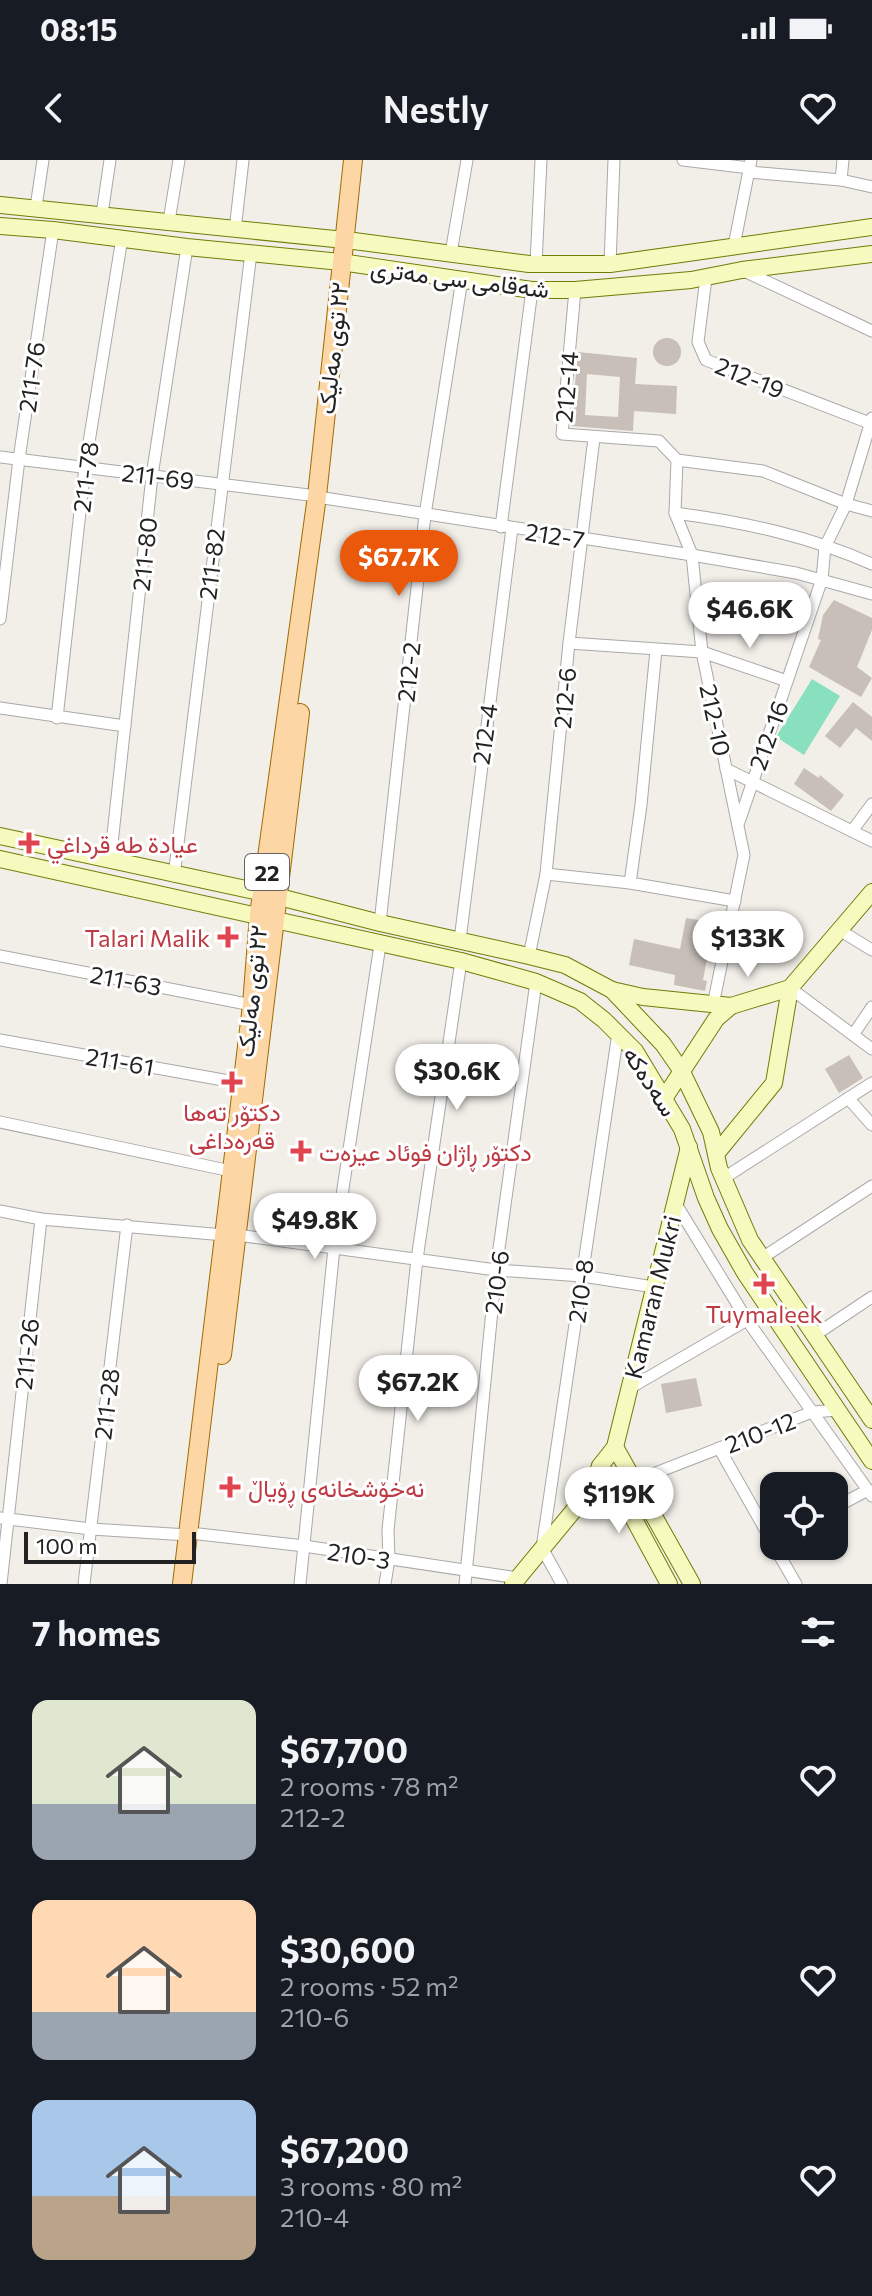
<!DOCTYPE html>
<meta charset="utf-8">
<style>
:root{--surface:#171b24;--page:#242831;--text:#f1f3f6;--muted:#9ea1a6;--accent:#ea580c}
body{margin:0;font-family:Commissioner,Vazirmatn,sans-serif;background:var(--page);color:var(--text);height:100vh;display:flex;flex-direction:column;font-size:30px;white-space:nowrap}
*{box-sizing:border-box;margin:0}
p{font-size:26px;color:var(--muted)}
.icon{flex:none;width:44px;height:44px;fill:none;stroke:currentColor;stroke-width:2;stroke-linecap:round;stroke-linejoin:round}
.map{position:relative;height:1424px;overflow:hidden}
.side{display:flex;flex-direction:column;background:var(--surface);flex:1}
.side>*{flex:none}
.fabs{position:absolute;left:760px;top:1312px;display:grid;gap:16px}
.fabs a{display:grid;place-items:center;width:88px;height:88px;border-radius:16px;background:var(--surface);box-shadow:0 2px 6px #0004;font-size:40px}
.scale{position:absolute;left:24px;bottom:20px;width:172px;box-sizing:border-box;padding-left:8px;border:4px solid #222;border-top:0;font-size:22px;line-height:28px;white-space:nowrap;color:#222;-webkit-text-stroke:6px #fff;paint-order:stroke}
.price{position:absolute;translate:-50% -68px;padding:0 18px;border-radius:28px;background:#fff;color:#222;font-size:26px;line-height:52px;filter:drop-shadow(0 2px 4px #0008)}
.price::after{content:'';position:absolute;left:50%;top:48px;width:24px;height:18px;margin-left:-12px;background:inherit;clip-path:polygon(0 0,100% 0,50% 100%)}
.price.on{background:var(--accent);color:#fff}
ul{padding:0;list-style:none}
li{display:flex;align-items:center;gap:24px;height:200px;padding:0 32px}
li span{display:grid;place-items:center;flex:none;width:224px;height:160px;border-radius:16px;color:#555}
li>.icon{margin-inline-start:auto}
span .icon{width:96px;height:96px;fill:#fffc;stroke-width:1}
li b{font-size:34px}
h2{display:flex;justify-content:space-between;align-items:center;height:96px;padding:0 32px;font-size:34px}
.status{display:flex;justify-content:space-between;align-items:center;height:56px;padding:0 40px;background:var(--surface);direction:ltr}
.status svg{height:22px;fill:currentColor}
header{display:flex;justify-content:space-between;align-items:center;height:104px;padding:0 32px;background:var(--surface);font-size:36px;font-weight:600}
.map>svg:first-child{display:block}
</style>
<div class="status"><b>08:15</b><svg viewBox="0 0 49 12"><path d="M0 12V9h3v3zM5 12V6h3v6zM10 12V3h3v9zM15 12V0h3v12zM26 1h20v11H26zM47 4h2v5h-2z"/></svg></div>
<header><svg class="icon" aria-label="back" viewBox="0 0 24 24"><path d="M15 5l-7 7 7 7"/></svg>Nestly<svg class="icon" aria-label="heart" viewBox="0 0 24 24"><path d="M12 20l-8-8c-3-5 5-10 8-4 3-6 11-1 8 4z"/></svg></header>
<div class="map">
<svg width="872" height="1424" viewBox="0 0 872 1424">
<rect width="100%" height="100%" fill="#f2efe9"/>
<!-- pitch -->
<polygon fill="#88e0be" points="812,519 840,536 804,595 776,577"/>
<!-- building -->
<g fill="#c7bfb8" fill-rule="evenodd">
<circle cx="667" cy="192" r="14"/>
<path d="M578,192L637,198L635,224L677,226L676,254L634,251L633,271L571,266ZM587,214L620,217L618,257L585,255Z"/>
<polygon points="834,440 872,458 872,470 857,507 872,518 861,537 809,507 821,480 818,479 823,455"/>
<polygon points="853,542 872,557 872,581 856,568 840,588 825,576"/>
<polygon points="804,608 819,618 820,615 844,635 831,651 794,624"/>
<polygon points="686,758 717,763 716,773 712,773 703,820 707,821 705,831 674,825 675,815 629,805 634,779 680,789"/>
<polygon points="849,895 863,918 839,933 825,909"/>
<polygon points="696,1218 702,1246 666,1253 661,1224"/>
</g>
<g fill="none" stroke-linecap="round" stroke-linejoin="round">
<!-- street casing -->
<g stroke="#a9a9a9" stroke-width="13">
<g id="street">
<polyline points="683,0 750,8"/>
<polyline points="749,12 841,20 872,27"/>
<polyline points="841,20 843,0"/>
<polyline points="36,47 43,0"/>
<polyline points="102,54 110,0"/>
<polyline points="169,61 179,0"/>
<polyline points="235,70 243,0"/>
<polyline points="734,86 751,0"/>
<polyline points="451,93 467,0"/>
<polyline points="536,104 541,0"/>
<polyline points="610,104 614,0"/>
<polyline points="742,110 872,171"/>
<polyline points="706,118 698,182 706,200 872,264"/>
<polyline points="575,130 562,274 659,281 677,300 675,353 692,395 702,492 744,695 713,845"/>
<polyline points="0,297 317,336"/>
<polyline points="677,300 763,311 846,344 872,351"/>
<polyline points="324,338 692,395 796,413 872,434"/>
<path d="M675,353C744,362 809,376 872,404"/>
<polyline points="501,367 532,130"/>
<polyline points="0,459 19,299 53,70"/>
<polyline points="569,483 702,492 787,521"/>
<polyline points="0,548 125,566"/>
<polyline points="57,558 85,307 122,78"/>
<polyline points="726,609 872,681"/>
<polyline points="739,662 822,419 825,387 846,344 872,258"/>
<polyline points="852,671 872,644"/>
<polyline points="110,702 152,316 187,87"/>
<polyline points="546,714 630,723 735,741"/>
<polyline points="174,716 251,93"/>
<polyline points="630,723 641,645 656,490"/>
<polyline points="380,763 425,355 462,119"/>
<polyline points="841,771 872,790"/>
<polyline points="460,780 512,368"/>
<polyline points="0,796 252,845"/>
<polyline points="529,796 546,714 569,483 594,278"/>
<polyline points="790,828 872,889"/>
<polyline points="853,875 872,847"/>
<polyline points="0,880 240,923"/>
<polyline points="848,938 872,965"/>
<polyline points="0,962 231,1011"/>
<polyline points="724,1018 872,923"/>
<polyline points="676,1044 747,1160 872,1336"/>
<polyline points="0,1051 41,1059 224,1075"/>
<polyline points="237,1075 496,1110 582,1116 654,1127"/>
<polyline points="762,1098 872,1026"/>
<polyline points="815,1175 872,1137"/>
<polyline points="630,1228 747,1160"/>
<polyline points="719,1288 774,1385"/>
<polyline points="593,1327 617,1328 812,1252 839,1250"/>
<polyline points="834,1348 868,1330"/>
<polyline points="0,1358 91,1369 188,1375"/>
<polyline points="199,1374 304,1386 518,1418"/>
<polyline points="774,1386 796,1424"/>
<polyline points="1,1424 41,1059"/>
<polyline points="84,1424 127,1065"/>
<polyline points="300,1424 334,1088 380,785"/>
<polyline points="385,1424 389,1399 388,1370 417,1099 461,801"/>
<polyline points="465,1424 496,1110 536,822"/>
<polyline points="562,1424 542,1388 618,873"/>
</g>
</g>
<!-- secondary casing -->
<g stroke="#707d05" stroke-width="18">
<g id="secondary">
<polyline points="0,45 354,81 529,104 610,104 872,67"/>
<polyline points="0,66 53,70 187,87 341,102 532,130 575,130 691,120 742,110 872,94"/>
<polyline points="0,676 264,733 380,763 529,796 565,805 612,830 663,884 681,910 711,972 719,1008 750,1080 872,1260"/>
<polyline points="0,699 461,801 536,822 580,841 604,860 635,891 682,969 706,1038 720,1069 745,1113 872,1301"/>
<polyline points="612,830 643,837 731,846"/>
<polyline points="665,937 716,859 731,846 790,828 872,732"/>
<polyline points="716,994 774,923 790,828"/>
<polyline points="615,1287 692,1424"/>
<polyline points="600,1306 617,1328 669,1424"/>
<polyline points="513,1424 593,1327 600,1306 615,1287 689,987"/>
</g>
</g>
<!-- primary casing -->
<g stroke="#a06b00" stroke-width="20">
<g id="primary">
<polyline points="222,1195 300,553"/>
<polyline points="182,1424 252,845 259,755 317,336 353,0"/>
</g>
</g>
<!-- street -->
<use href="#street" stroke="#fff" stroke-width="11"/>
<!-- secondary -->
<use href="#secondary" stroke="#f7fabf" stroke-width="16"/>
<!-- primary -->
<use href="#primary" stroke="#fcd6a4" stroke-width="18"/>
</g>
<!-- markers -->
<g fill="#e0444e" stroke="#fff" stroke-width="3">
<path d="M25 671h8v8h8v8h-8v8h-8v-8h-8v-8h8z"/>
<path d="M224 765h8v8h8v8h-8v8h-8v-8h-8v-8h8z"/>
<path d="M228 910h8v8h8v8h-8v8h-8v-8h-8v-8h8z"/>
<path d="M297 979h8v8h8v8h-8v8h-8v-8h-8v-8h8z"/>
<path d="M760 1112h8v8h8v8h-8v8h-8v-8h-8v-8h8z"/>
<path d="M226 1315h8v8h8v8h-8v8h-8v-8h-8v-8h8z"/>
</g>
<g text-anchor="middle" dominant-baseline="central" stroke-width="6" stroke-linejoin="round" paint-order="stroke">
<!-- shield labels -->
<rect fill="#fff" stroke="#646464" stroke-width="2" x="245" y="694" width="44" height="36" rx="6"/>
<g font-size="22" font-weight="bold" fill="#222">
<text x="267" y="712">22</text>
</g>
<!-- street labels -->
<g font-size="24" fill="#222" stroke="#fff">
<text transform="translate(460 118) rotate(7)">شەقامی سی مەتری</text>
<text transform="translate(332 188) rotate(-84)">٢٢ توی مەلیک</text>
<text transform="translate(31 217) rotate(-82)">211-76</text>
<text transform="translate(750 217) rotate(22)">212-19</text>
<text transform="translate(566 227) rotate(-85)">212-14</text>
<text transform="translate(158 316) rotate(7)">211-69</text>
<text transform="translate(85 317) rotate(-83)">211-78</text>
<text transform="translate(555 375) rotate(9)">212-7</text>
<text transform="translate(144 394) rotate(-84)">211-80</text>
<text transform="translate(211 404) rotate(-83)">211-82</text>
<text transform="translate(408 512) rotate(-84)">212-2</text>
<text transform="translate(564 538) rotate(-85)">212-6</text>
<text transform="translate(716 560) rotate(78)">212-10</text>
<text transform="translate(484 574) rotate(-82)">212-4</text>
<text transform="translate(768 575) rotate(-70)">212-16</text>
<text transform="translate(126 820) rotate(11)">211-63</text>
<text transform="translate(251 831) rotate(-84)">٢٢ توی مەلیک</text>
<text transform="translate(120 901) rotate(10)">211-61</text>
<text transform="translate(651 921) rotate(57)">سەدەکە</text>
<text transform="translate(496 1122) rotate(-83)">210-6</text>
<text transform="translate(580 1131) rotate(-82)">210-8</text>
<text transform="translate(652 1137) rotate(-76)">Kamaran Mukri</text>
<text transform="translate(26 1194) rotate(-84)">211-26</text>
<text transform="translate(106 1244) rotate(-83)">211-28</text>
<text transform="translate(760 1272) rotate(-21)">210-12</text>
<text transform="translate(359 1395) rotate(9)">210-3</text>
</g>
<!-- health labels -->
<g font-size="24" fill="#be3a42" stroke="#fff" text-anchor="start">
<text x="47" y="683">عيادة طه قرداغي</text>
<text x="210" y="777" text-anchor="end">Talari Malik</text>
<text x="232" y="951" text-anchor="middle">دکتۆر تەها<tspan x="232" dy="28">قەرەداغی</tspan></text>
<text x="319" y="991">دکتۆر ڕاژان فوئاد عیزەت</text>
<text x="764" y="1153" text-anchor="middle">Tuymaleek</text>
<text x="248" y="1327">نەخۆشخانەی ڕۆیاڵ</text>
</g>
</g>
</svg>
<div class="fabs">
<a><svg class="icon" aria-label="locate" viewBox="0 0 24 24"><circle cx="12" cy="12" r="6"/><path d="M12 2v4M12 18v4M2 12h4M18 12h4"/></svg></a>
</div>
<div class="scale">100 m</div>
<b class="price on" style="left:399px;top:438px">$67.7K</b>
<b class="price" style="left:750px;top:490px">$46.6K</b>
<b class="price" style="left:748px;top:819px">$133K</b>
<b class="price" style="left:457px;top:952px">$30.6K</b>
<b class="price" style="left:315px;top:1101px">$49.8K</b>
<b class="price" style="left:418px;top:1263px">$67.2K</b>
<b class="price" style="left:619px;top:1375px">$119K</b>
</div>
<section class="side">
<h2>7 homes<svg class="icon" aria-label="filters" viewBox="0 0 24 24"><path d="M4 7h16M4 17h16"/><circle cx="9" cy="7" r="2"/><circle cx="15" cy="17" r="2"/></svg></h2>
<ul>
<li><span style="background:linear-gradient(#dfe7d0 65%,#9aa5b1 0)"><svg class="icon" aria-label="home" viewBox="0 0 24 24"><path d="M3 11l9-7 9 7M6 9v11h12V9"/></svg></span><div><b>$67,700</b><p>2 rooms · 78 m²</p><p>212-2</p></div><svg class="icon" aria-label="heart" viewBox="0 0 24 24"><path d="M12 20l-8-8c-3-5 5-10 8-4 3-6 11-1 8 4z"/></svg></li>
<li><span style="background:linear-gradient(#ffd9b3 70%,#9aa5b1 0)"><svg class="icon" aria-label="home" viewBox="0 0 24 24"><path d="M3 11l9-7 9 7M6 9v11h12V9"/></svg></span><div><b>$30,600</b><p>2 rooms · 52 m²</p><p>210-6</p></div><svg class="icon" aria-label="heart" viewBox="0 0 24 24"><path d="M12 20l-8-8c-3-5 5-10 8-4 3-6 11-1 8 4z"/></svg></li>
<li><span style="background:linear-gradient(#a9c7e8 60%,#b9a48a 0)"><svg class="icon" aria-label="home" viewBox="0 0 24 24"><path d="M3 11l9-7 9 7M6 9v11h12V9"/></svg></span><div><b>$67,200</b><p>3 rooms · 80 m²</p><p>210-4</p></div><svg class="icon" aria-label="heart" viewBox="0 0 24 24"><path d="M12 20l-8-8c-3-5 5-10 8-4 3-6 11-1 8 4z"/></svg></li>
</ul>
</section>
